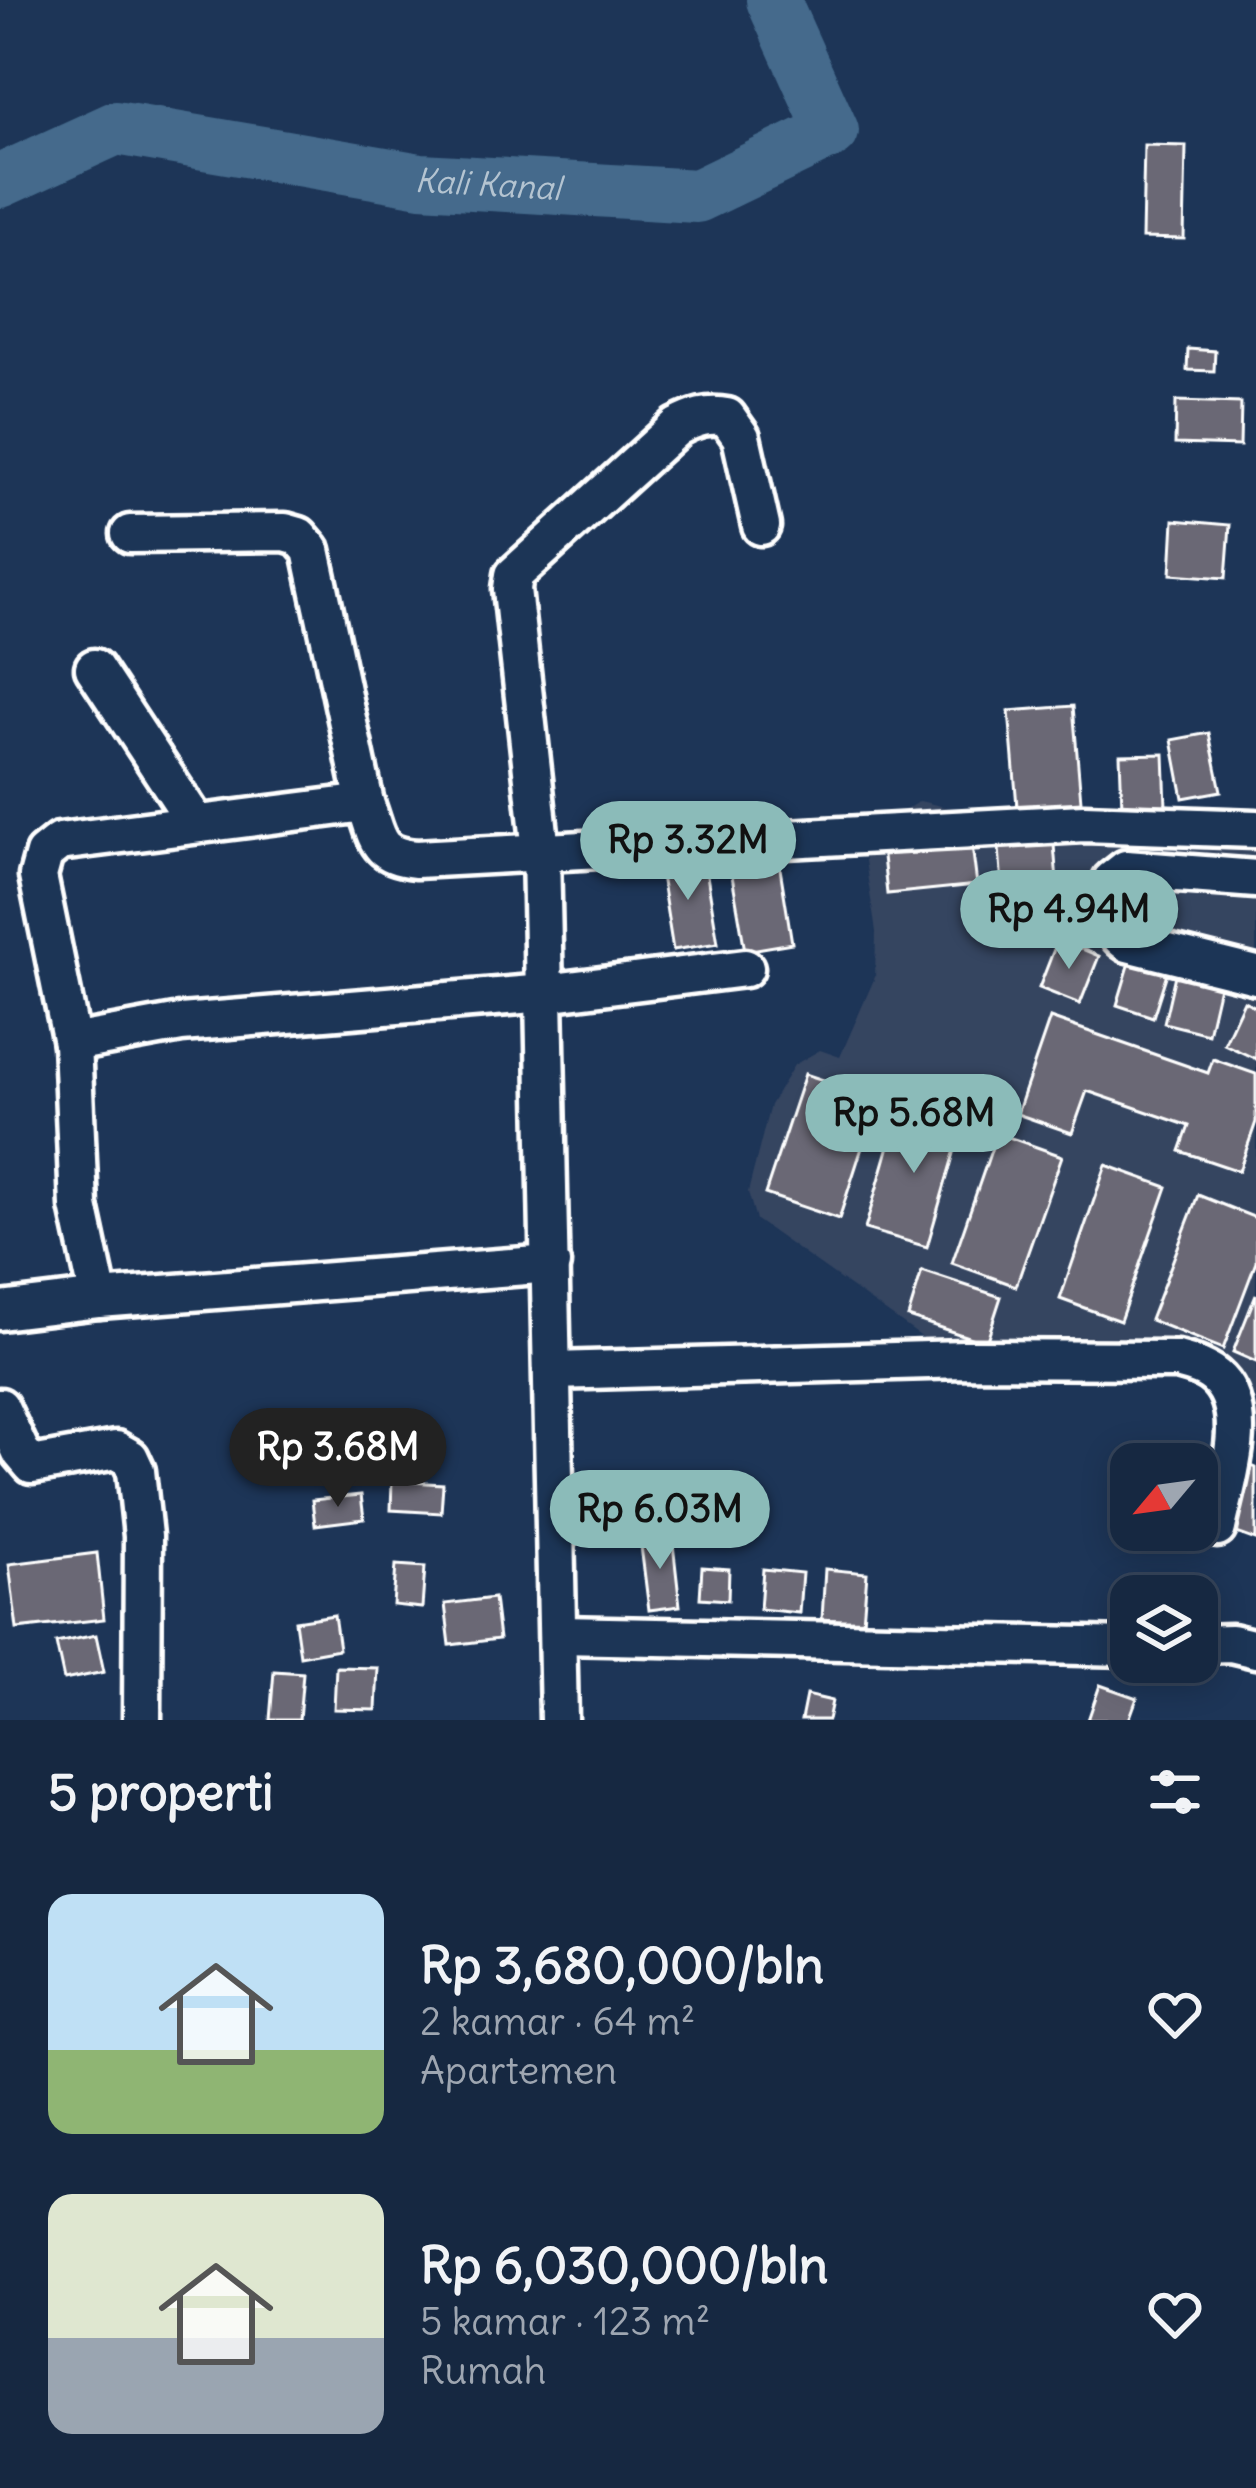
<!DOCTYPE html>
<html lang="id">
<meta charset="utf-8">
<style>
:root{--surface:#162841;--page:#1f3048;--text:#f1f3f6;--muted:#9ea6b1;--line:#35445a;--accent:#8bbbb9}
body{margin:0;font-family:Delius,sans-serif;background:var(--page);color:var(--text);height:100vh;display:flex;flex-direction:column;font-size:45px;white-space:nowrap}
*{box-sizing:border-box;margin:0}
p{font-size:39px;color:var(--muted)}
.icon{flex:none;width:66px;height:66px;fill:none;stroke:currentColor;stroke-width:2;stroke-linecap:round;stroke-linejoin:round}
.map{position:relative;height:1720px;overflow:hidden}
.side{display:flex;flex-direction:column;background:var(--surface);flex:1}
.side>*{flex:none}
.needle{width:78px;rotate:241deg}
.controls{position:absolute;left:1110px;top:1443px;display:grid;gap:24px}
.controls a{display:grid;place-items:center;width:108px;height:108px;border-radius:24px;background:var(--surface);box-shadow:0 6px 30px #0003,0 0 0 3px var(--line);font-size:60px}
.price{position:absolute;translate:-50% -102px;padding:0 27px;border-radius:42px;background:var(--accent);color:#111;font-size:39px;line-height:78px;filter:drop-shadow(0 3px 6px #0008)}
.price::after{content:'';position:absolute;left:50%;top:72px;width:36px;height:27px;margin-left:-18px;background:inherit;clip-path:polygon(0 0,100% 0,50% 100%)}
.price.on{background:#222;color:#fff}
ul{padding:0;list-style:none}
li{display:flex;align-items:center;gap:36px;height:300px;padding:0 48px}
li span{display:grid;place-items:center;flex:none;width:336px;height:240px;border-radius:24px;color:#555}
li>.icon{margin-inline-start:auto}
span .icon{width:144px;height:144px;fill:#fffc;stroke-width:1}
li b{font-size:51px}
h2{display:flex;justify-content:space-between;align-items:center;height:144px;padding:0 48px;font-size:51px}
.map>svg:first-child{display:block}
</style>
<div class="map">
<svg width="1256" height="1720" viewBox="0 0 1256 1720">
<rect width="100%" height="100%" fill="#1d3557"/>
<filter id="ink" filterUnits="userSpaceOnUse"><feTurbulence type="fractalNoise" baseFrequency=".00833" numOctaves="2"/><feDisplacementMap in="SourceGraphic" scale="24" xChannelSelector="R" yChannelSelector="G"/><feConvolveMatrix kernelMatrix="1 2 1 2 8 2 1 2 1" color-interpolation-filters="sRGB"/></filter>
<g filter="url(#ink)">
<!-- built -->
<polygon fill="#344460" points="920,801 1077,839 1137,849 1256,843 1256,1398 1228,1364 1175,1342 1015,1352 930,1343 756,1220 748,1192 770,1105 794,1065 820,1050 840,1057 875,977 876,932 861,835"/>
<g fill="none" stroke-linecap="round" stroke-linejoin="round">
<!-- river -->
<path stroke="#446b8c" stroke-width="54" id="s1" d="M0,181L116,128L421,180L697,196L832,131L773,0"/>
</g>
<!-- building -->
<g fill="#6a6874" stroke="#fff" stroke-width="3">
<polygon points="1144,145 1186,146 1184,239 1142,238"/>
<polygon points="1188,349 1215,351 1214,371 1187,370"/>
<polygon points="1176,401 1241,403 1240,446 1175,444"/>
<polygon points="1174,520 1230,525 1226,578 1171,574"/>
<polygon points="1073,706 1082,813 1018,818 1009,711"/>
<polygon points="1209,733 1221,791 1183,798 1172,740"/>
<polygon points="1164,754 1166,807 1122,808 1120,755"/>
<polygon points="971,837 977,885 887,894 882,847"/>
<polygon points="1054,845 1058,893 1003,897 999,848"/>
<polygon points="778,856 792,943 745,951 730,864"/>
<polygon points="704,857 718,943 673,950 659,863"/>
<polygon points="1058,939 1099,956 1080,1004 1039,988"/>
<polygon points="1130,962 1167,973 1153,1017 1117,1005"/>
<polygon points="1175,975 1219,986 1208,1034 1164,1023"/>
<polygon points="1244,1001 1256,1007 1256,1059 1224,1044"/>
<polygon points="1050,1018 1208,1073 1213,1059 1256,1074 1256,1122 1239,1171 1180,1151 1189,1126 1087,1091 1072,1133 1017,1114"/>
<polygon points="805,1074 878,1098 839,1219 765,1194"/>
<polygon points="901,1104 963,1122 927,1247 865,1229"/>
<polygon points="997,1133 1062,1156 1016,1286 952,1263"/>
<polygon points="1106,1165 1167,1187 1120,1321 1060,1299"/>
<polygon points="1198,1195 1256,1218 1256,1262 1223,1349 1150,1320"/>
<polygon points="922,1271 1001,1297 986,1343 908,1317"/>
<polygon points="1256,1294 1256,1362 1233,1352"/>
<polygon points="433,1422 436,1455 379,1460 376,1427"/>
<polygon points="352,1439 354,1475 305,1478 303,1441"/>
<polygon points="1245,1463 1256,1468 1256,1540 1223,1528"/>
<polygon points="392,1481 443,1484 441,1513 391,1510"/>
<polygon points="361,1495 364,1519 315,1525 312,1500"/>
<polygon points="672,1535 680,1606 649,1610 640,1538"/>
<polygon points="97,1553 104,1619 17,1629 9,1564"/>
<polygon points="396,1565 425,1567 422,1608 393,1605"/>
<polygon points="702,1567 729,1569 728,1600 700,1598"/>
<polygon points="763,1569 802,1573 799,1613 760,1609"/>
<polygon points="825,1569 867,1573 863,1622 822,1619"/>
<polygon points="494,1598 499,1639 450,1645 445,1604"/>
<polygon points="334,1615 339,1649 300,1656 295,1621"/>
<polygon points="96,1635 104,1672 64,1680 56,1643"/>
<polygon points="336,1667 378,1668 376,1710 334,1709"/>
<polygon points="274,1671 303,1673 299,1720 270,1720"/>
<polygon points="1100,1685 1137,1698 1129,1720 1088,1720"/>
<polygon points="806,1695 832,1701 828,1720 801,1720"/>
</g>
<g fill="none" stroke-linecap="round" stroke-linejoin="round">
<!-- minor casing -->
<g stroke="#fff" stroke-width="45">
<g id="minor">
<polyline points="130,534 285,532 299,536 311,550 365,803"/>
<polyline points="94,668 196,823"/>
<path d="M1256,879L1126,869L1112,880C1111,904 1105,928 1128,943L1256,975"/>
<path d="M72,1043L38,876L44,854L59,842L365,803C378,837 374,855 416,859L1084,823L1256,829"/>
<polyline points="551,1264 99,1299 79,1206 72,1043 181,1023 545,993 745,968"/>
<polyline points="0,1311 99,1299"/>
<path d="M554,1371L964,1359L1177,1360C1192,1364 1208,1368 1219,1380C1252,1415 1225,1486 1217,1528"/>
<polyline points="0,1407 21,1452 32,1465 116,1450 130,1458 136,1471 143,1536 142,1720"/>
<polyline points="560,1635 1131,1647"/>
<polyline points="1197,1644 1231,1643 1256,1649"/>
<path d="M559,1720L541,851L512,589L514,575L677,427C694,418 708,413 727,417L741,437L761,526"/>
</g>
</g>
<!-- minor -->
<use href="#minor" stroke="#1d3557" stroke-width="36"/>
</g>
</g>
<g text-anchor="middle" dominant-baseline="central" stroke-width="9" stroke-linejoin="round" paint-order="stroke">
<!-- water labels -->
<g font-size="33" font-style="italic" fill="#b4c4d1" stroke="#1d3557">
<text stroke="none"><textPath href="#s1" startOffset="504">Kali Kanal</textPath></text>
</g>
</g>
</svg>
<div class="controls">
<a><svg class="needle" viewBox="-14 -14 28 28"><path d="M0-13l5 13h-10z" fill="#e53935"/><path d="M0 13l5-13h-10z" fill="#9ea6b1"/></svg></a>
<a><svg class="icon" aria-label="layers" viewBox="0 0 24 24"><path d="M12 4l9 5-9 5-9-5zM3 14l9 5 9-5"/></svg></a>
</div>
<b class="price" style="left:688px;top:903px">Rp 3.32M</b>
<b class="price" style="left:1069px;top:972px">Rp 4.94M</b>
<b class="price" style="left:914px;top:1176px">Rp 5.68M</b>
<b class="price on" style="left:338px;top:1510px">Rp 3.68M</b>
<b class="price" style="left:660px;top:1572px">Rp 6.03M</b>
</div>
<section class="side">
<h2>5 properti<svg class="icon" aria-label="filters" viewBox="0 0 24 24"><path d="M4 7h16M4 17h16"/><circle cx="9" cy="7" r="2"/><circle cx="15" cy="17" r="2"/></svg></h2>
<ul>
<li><span style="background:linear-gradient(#bfe0f5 65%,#8fb573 0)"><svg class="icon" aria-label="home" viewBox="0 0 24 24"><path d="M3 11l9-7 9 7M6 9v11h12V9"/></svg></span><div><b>Rp 3,680,000/bln</b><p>2 kamar · 64 m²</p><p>Apartemen</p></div><svg class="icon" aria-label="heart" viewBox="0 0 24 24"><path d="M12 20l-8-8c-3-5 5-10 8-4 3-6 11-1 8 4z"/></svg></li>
<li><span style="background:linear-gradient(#dfe7d0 60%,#9aa5b1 0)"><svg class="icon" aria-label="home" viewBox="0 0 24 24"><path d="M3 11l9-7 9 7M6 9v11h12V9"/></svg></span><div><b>Rp 6,030,000/bln</b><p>5 kamar · 123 m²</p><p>Rumah</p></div><svg class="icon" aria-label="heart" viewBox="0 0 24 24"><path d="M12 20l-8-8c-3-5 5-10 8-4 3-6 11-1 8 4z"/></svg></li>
</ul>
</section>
